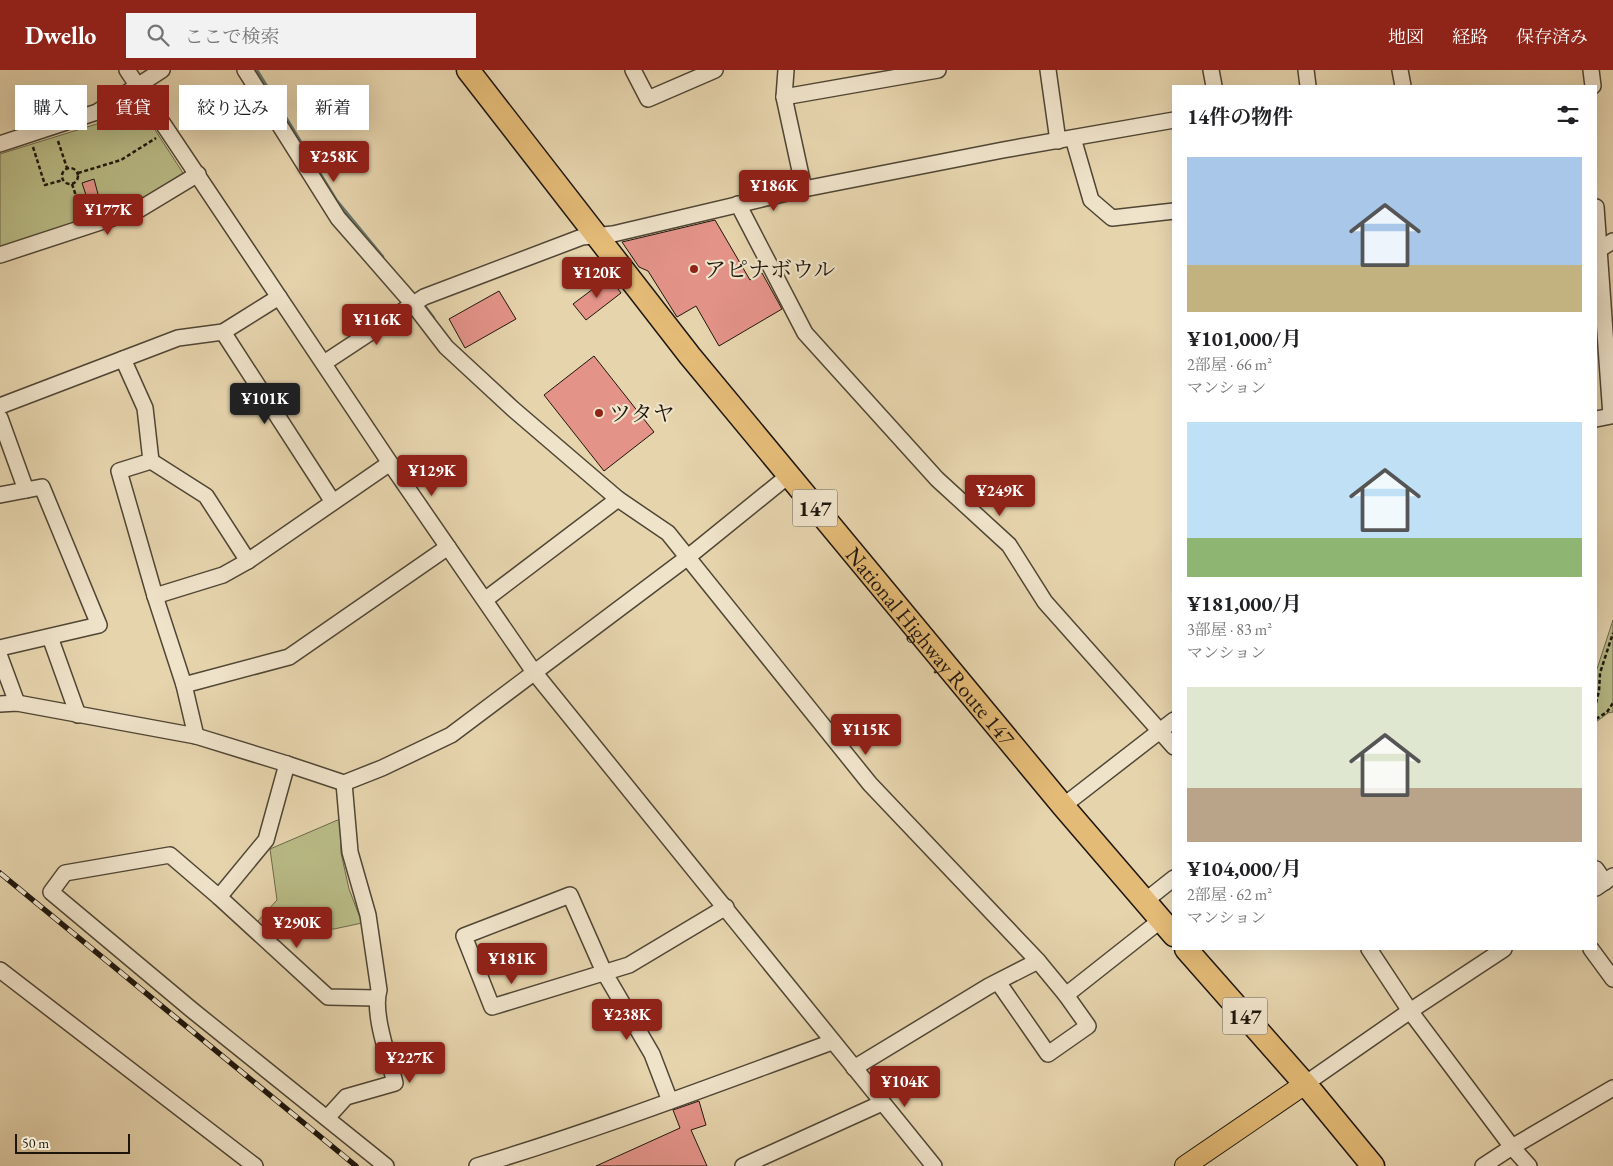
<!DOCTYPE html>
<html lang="ja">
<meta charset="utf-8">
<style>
:root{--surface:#fff;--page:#f2f2f2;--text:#202124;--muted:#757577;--accent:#8f2418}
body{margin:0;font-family:"EB Garamond","Noto Serif JP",serif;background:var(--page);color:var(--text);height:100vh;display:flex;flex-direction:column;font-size:19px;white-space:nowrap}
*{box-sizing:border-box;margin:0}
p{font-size:16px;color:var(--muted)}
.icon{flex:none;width:28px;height:28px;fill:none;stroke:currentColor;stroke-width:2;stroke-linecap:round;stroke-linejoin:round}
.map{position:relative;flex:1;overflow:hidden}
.sheet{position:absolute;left:1172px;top:15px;width:425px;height:865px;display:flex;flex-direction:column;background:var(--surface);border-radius:0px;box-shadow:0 5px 20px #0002}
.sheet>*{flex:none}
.hud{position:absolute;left:15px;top:15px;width:475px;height:45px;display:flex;gap:10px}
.scale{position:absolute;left:15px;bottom:12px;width:115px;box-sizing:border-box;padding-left:5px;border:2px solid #1e160d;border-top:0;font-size:14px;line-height:18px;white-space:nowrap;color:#1e160d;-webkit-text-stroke:4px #efe3ca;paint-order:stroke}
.price{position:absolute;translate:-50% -42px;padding:0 11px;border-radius:5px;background:var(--accent);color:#fff;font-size:16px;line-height:32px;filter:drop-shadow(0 1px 2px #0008)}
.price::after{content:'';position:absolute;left:50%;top:30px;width:15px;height:11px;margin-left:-8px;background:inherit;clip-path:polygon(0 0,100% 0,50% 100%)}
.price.on{background:#222;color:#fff}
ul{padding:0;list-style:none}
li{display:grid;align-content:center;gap:10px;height:265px;padding:0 15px}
li span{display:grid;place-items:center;height:155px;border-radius:0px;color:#555}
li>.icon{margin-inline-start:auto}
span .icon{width:90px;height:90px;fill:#fffc;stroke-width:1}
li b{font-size:21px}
h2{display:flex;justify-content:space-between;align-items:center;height:60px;padding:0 15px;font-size:21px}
.pill{padding:0 18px;border-radius:0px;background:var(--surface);box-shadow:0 5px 20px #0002;font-size:18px;line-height:45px}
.pill.on{background:var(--accent);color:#fff}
header{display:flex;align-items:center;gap:30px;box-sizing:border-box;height:70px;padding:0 25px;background:var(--accent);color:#fff}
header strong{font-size:24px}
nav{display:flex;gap:28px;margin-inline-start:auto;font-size:18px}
.search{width:350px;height:45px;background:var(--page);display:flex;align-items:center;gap:12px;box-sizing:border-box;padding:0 18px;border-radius:0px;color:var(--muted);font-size:19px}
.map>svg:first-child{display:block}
</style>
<header>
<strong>Dwello</strong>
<div class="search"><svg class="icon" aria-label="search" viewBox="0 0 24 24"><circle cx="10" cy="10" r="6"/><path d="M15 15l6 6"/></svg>ここで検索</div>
<nav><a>地図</a><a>経路</a><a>保存済み</a></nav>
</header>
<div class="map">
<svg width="1613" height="1096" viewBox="0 0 1613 1096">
<rect width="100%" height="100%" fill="#e6d4ad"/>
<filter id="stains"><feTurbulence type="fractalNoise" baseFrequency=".004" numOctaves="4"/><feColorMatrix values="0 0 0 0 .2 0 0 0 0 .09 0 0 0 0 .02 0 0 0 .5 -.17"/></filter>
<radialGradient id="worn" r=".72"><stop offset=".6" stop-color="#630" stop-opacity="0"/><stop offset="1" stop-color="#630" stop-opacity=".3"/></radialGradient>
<!-- green -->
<g fill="#b9bc87" stroke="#6c694a">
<polygon points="135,29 183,103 138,132 0,177 0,84 103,52"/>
<polygon points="1613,550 1613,642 1608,643 1596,652 1596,602"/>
<polygon points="340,749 341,783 349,819 362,853 334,859 263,860 257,852 277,830 270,779"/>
</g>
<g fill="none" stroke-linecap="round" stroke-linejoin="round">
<!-- stream -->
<g stroke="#67776e" stroke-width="4.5">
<polyline points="256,0 336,131 382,187"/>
<polyline points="421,232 433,248"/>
</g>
</g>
<!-- building -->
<g fill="#e49389" stroke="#1e160d">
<polygon points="94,109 99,128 88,131 82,113"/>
<polygon points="715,150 750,210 762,203 782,239 719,276 696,236 677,247 648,201 639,197 622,172"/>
<polygon points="609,207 621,223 586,250 573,234"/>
<polygon points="499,221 516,249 465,278 449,249"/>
<polygon points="594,286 654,362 604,401 544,325"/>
<polygon points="699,1031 706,1055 691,1060 707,1096 596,1096 680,1058 673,1040"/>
</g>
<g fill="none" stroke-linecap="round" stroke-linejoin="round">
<!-- minor casing -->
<g stroke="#504635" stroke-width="18">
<g id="minor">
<polyline points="127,0 390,393 534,602 934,1096"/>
<polyline points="245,0 338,148 413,234 446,277 513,339 618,429 668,463 870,714 1038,891 1066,925 1088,956 1048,984 998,912"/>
<polyline points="633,0 648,29 715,0"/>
<polyline points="786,0 784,27 804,119"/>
<polyline points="1048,0 1058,71"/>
<polyline points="1211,0 1214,16"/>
<polyline points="1306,0 1308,16"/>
<polyline points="1400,0 1403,16"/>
<polyline points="1591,0 1593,16"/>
<polyline points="784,27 938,0"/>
<polyline points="1073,68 1091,130 1112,148 1174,141"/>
<polyline points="0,74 97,42 162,0"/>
<polyline points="738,134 805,263 937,409 1009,475 1045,532 1174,677"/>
<polyline points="1596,137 1611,346 1596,349"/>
<polyline points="1600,179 1613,171"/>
<polyline points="0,185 140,139 198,104"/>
<polyline points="223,262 333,432"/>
<polyline points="123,289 145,338 151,391 119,401 155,526 184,615 196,666"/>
<polyline points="324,293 424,227 582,167 613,164 804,119 1003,80 1174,50"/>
<polyline points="0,336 178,268 223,262 279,227"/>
<polyline points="0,348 26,420"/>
<polyline points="151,391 206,426 248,491"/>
<polyline points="0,425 42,417 99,555 0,578"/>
<polyline points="155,526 223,505 248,491 390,393"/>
<polyline points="486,529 618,429"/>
<polyline points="50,567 78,645"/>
<polyline points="0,587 17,633"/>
<polyline points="184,615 289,587 448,477"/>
<polyline points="0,634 17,633 196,666 287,694 344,713 382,698 451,665 688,487 788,406"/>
<polyline points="1063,736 1174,650"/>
<polyline points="1596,799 1605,812"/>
<polyline points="1596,818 1613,806"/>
<polyline points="219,827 266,770 287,694"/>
<polyline points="1145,831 1174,808"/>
<polyline points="1369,879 1410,941 1512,1077 1529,1096"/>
<polyline points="1591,879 1613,909"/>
<polyline points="0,900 255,1096"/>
<polyline points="1066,925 1161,850"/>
<polyline points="376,928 328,927 219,827 170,785 65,803 51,822 192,940 386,1096"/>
<polyline points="854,998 989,916 1038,891"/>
<polyline points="1305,1014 1410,941 1504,879"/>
<polyline points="670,1031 652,984 604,902 570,825 464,866 492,937 629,895 726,837"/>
<path d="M327,1048L346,1027L395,1013C389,989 372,943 379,920L368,845L350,782L344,713"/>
<path d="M477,1096C597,1060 714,1015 832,972"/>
<polyline points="743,1096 882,1033"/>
<polyline points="1483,1096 1512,1077 1613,1018"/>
</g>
</g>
<!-- major casing -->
<g stroke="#1e160d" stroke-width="22">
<polyline id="major" points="1185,1096 1305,1014"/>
</g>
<!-- highway casing -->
<g stroke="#1e160d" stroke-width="25">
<g id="highway">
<path id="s1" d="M468,0L690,286L1063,736L1174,865"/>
<polyline points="1186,879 1312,1022 1373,1096"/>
</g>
</g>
<!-- path -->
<g stroke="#1e160d" stroke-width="2.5" stroke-dasharray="4 2.5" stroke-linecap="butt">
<polyline points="58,71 67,98"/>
<polyline points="33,77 45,115 63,110"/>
<circle cx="70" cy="106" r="8"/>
<polyline points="78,103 121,90 156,68"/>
<polyline points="72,114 82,144"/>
<polyline points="1596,633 1599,621 1600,603 1613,563"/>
<polyline points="1596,649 1607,642 1613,633"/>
</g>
<!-- minor -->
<use href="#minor" stroke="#efe3ca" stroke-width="15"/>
<!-- major -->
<use href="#major" stroke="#e3ba76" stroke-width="20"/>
<!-- highway -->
<use href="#highway" stroke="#e3ba76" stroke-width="22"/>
<!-- rail casing -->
<g stroke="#1e160d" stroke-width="5.5">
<polyline id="rail" points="0,803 356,1096"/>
</g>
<!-- rail -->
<use href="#rail" stroke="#efe3ca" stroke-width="4" stroke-dasharray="11" stroke-linecap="butt"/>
</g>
<!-- markers -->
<g fill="#8f2418" stroke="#efe3ca" stroke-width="2">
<circle cx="694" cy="199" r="5"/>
<circle cx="599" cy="343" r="5"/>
</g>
<g text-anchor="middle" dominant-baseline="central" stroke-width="4.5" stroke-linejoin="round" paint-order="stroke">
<!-- shield labels -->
<g fill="#efe3ca" stroke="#5d5446" stroke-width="1">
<rect x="792.5" y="419.5" width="45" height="37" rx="4"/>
<rect x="1222.5" y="927.5" width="45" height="37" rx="4"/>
</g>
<g font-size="21" font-weight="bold" fill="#1e160d">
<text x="815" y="438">147</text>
<text x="1245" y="946">147</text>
</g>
<!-- poi labels -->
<g font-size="22" fill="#1e160d" stroke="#efe3ca" text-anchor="start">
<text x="704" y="199">アピナボウル</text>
<text x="609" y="343">ツタヤ</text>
</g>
<!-- street labels -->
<g font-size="22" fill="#1e160d" stroke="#efe3ca">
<text stroke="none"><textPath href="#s1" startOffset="739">National Highway Route 147</textPath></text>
</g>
</g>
<rect width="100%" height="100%" filter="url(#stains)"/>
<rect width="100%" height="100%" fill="url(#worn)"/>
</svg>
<div class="scale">50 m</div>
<b class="price" style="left:334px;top:113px">¥258K</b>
<b class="price" style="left:774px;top:142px">¥186K</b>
<b class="price" style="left:108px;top:166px">¥177K</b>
<b class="price" style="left:597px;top:229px">¥120K</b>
<b class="price" style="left:377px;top:276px">¥116K</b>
<b class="price on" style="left:265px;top:355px">¥101K</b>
<b class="price" style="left:432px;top:427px">¥129K</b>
<b class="price" style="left:1000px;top:447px">¥249K</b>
<b class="price" style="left:866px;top:686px">¥115K</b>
<b class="price" style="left:297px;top:879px">¥290K</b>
<b class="price" style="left:512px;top:915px">¥181K</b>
<b class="price" style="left:627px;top:971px">¥238K</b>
<b class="price" style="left:410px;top:1014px">¥227K</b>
<b class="price" style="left:905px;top:1038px">¥104K</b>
<div class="hud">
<a class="pill">購入</a>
<a class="pill on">賃貸</a>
<a class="pill">絞り込み</a>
<a class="pill">新着</a>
</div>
<section class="sheet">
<h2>14件の物件<svg class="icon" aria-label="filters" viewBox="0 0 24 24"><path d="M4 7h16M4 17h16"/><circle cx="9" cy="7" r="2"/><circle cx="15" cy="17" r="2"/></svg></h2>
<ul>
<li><span style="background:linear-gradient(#a9c7e8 70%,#c2b280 0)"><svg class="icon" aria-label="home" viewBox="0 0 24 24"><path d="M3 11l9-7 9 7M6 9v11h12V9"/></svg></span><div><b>¥101,000/月</b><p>2部屋 · 66 m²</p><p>マンション</p></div></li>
<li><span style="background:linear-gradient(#bfe0f5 75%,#8fb573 0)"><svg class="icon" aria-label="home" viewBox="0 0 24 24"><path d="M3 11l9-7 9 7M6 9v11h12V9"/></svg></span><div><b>¥181,000/月</b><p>3部屋 · 83 m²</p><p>マンション</p></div></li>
<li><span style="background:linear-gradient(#dfe7d0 65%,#b9a48a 0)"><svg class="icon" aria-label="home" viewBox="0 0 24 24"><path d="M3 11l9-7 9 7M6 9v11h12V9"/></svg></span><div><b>¥104,000/月</b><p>2部屋 · 62 m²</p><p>マンション</p></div></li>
</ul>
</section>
</div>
